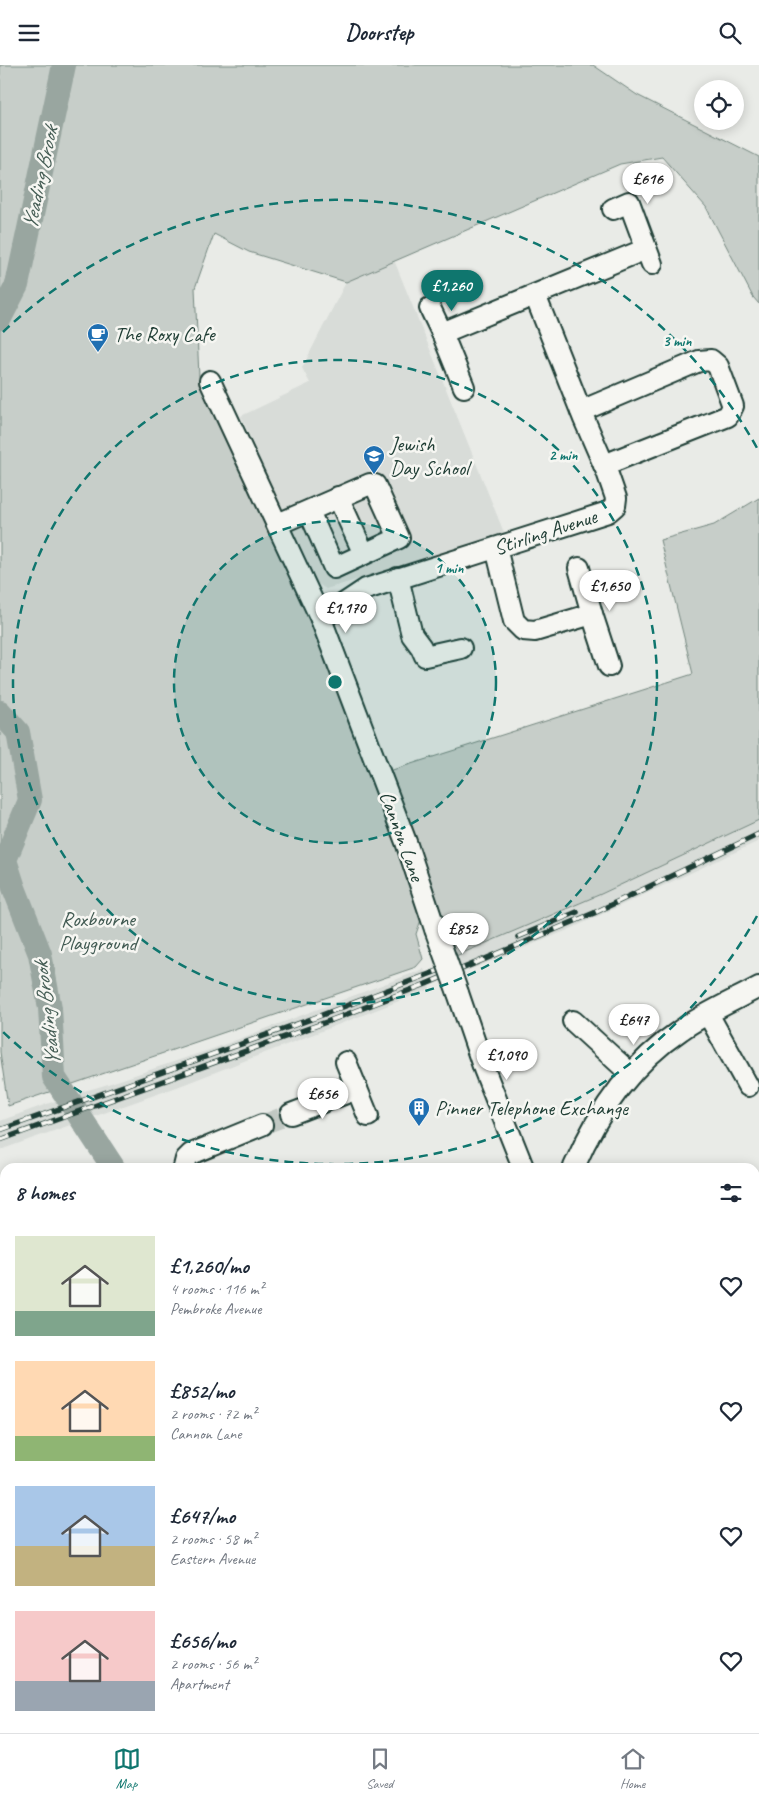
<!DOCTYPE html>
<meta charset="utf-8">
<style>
:root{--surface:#fff;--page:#f6f6f7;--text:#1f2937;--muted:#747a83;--line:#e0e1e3;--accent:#0f766e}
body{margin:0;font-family:Caveat,sans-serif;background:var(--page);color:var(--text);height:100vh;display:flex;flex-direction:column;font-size:19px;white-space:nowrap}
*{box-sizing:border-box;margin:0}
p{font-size:16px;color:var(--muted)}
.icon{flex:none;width:28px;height:28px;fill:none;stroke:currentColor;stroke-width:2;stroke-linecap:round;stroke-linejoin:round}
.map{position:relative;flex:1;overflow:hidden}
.details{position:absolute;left:0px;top:1098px;width:760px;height:571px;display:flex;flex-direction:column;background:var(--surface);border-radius:15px 15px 0 0;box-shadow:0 2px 12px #0003}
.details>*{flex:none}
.buttons{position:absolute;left:694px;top:15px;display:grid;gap:10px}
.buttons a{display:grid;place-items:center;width:50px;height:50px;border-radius:50%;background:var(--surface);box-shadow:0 2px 12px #0003;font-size:25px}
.price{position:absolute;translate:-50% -42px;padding:0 11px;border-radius:18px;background:#fff;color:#222;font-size:16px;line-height:32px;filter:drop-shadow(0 1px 2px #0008)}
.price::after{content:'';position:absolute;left:50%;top:30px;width:15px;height:11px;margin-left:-8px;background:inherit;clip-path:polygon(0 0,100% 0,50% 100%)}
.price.on{background:var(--accent);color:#fff}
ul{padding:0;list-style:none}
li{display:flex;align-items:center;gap:15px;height:125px;padding:0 15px}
li span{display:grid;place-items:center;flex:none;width:140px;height:100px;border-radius:0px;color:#555}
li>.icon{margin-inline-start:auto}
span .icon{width:60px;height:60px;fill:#fffc;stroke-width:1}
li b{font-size:21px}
h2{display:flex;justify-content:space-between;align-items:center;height:60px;padding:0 15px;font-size:21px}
header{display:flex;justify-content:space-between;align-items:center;height:65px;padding:0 15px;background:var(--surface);font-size:22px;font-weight:800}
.tab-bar{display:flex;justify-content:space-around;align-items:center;height:70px;border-top:1px solid var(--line);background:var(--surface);font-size:14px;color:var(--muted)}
.tab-bar a{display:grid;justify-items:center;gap:2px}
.tab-bar .on{color:var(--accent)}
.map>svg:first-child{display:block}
</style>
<header><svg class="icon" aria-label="menu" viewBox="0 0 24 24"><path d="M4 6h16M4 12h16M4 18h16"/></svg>Doorstep<svg class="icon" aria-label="search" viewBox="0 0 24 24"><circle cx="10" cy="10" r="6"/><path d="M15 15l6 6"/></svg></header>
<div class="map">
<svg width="759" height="1668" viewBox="0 0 759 1668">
<rect width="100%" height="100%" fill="#e9ebe7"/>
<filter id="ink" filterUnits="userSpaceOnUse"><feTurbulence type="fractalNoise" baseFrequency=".02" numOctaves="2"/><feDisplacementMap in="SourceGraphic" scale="10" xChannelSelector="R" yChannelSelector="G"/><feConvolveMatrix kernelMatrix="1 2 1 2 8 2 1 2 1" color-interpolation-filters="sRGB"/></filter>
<g filter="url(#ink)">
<!-- built -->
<g fill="#d8dcd8">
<polygon points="394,195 505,470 326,524 311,514 241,351 310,318 302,303 346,217"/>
<polygon points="759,755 759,776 568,865 456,910 451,893 601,829"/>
<polygon points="424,904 430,924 177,1022 0,1085 0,1056 77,1028 102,1021 215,983"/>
</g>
<!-- green -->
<g fill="#c7cec9" stroke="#73867e">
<polygon points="0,0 593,0 637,30 759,92 759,239 753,232 706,142 662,92 620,99 346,217 249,187 214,169 195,223 199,312 312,556 363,688 422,852 416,869 423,894 416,902 8,1041 0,987"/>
<polygon points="759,433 759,755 601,829 451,893 386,707 693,609 660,475 714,460"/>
<polygon points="5,1113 5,1207 0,1209 0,1114"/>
<polygon points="254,1664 473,1664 475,1668 254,1668"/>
</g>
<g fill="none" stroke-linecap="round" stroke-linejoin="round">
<!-- river -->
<g stroke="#99a6a0" stroke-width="24">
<polyline points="0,253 17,220 64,0"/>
<polyline points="0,647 18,667 30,735 5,795 14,823 40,889 50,943 54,1012 113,1102"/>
<polyline points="345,1664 349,1668"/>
</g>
<!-- minor-tunnel -->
<polyline stroke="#c1c8c3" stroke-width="20" stroke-dasharray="20 10" stroke-linecap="butt" points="262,1060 291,1049"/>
<!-- minor casing -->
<g stroke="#1f3d34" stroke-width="24">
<g id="minor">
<polyline points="613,144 629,137 652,199"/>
<polyline points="430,243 442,268"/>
<polyline points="210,316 321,554 406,777 435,864"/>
<polyline points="464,322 442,268 646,184"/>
<polyline points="581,346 699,296 711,295 718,301 733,341 728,351 604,400"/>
<polyline points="338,432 364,489"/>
<polyline points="278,459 370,419 375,420 399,473 334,503 309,446"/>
<polyline points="496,483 514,556 523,565 535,566 592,549"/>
<polyline points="579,503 592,549 609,601"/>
<polyline points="398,513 412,570 421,582 425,591 461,583"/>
<polyline points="321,554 366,524 608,447 615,441 616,433 607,407 584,354 535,230"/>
<polyline points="458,928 484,1004 523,1102"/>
<polyline points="708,949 748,1021"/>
<polyline points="573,956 631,1009"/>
<polyline points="346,997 368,1051"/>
<polyline points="291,1049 357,1024"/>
<polyline points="184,1102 186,1094 191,1089 262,1060"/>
<path d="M574,1102C597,1048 632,998 681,965C705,948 733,936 759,922"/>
<polyline points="755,1196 759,1195"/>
<polyline points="0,1300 5,1299"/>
<polyline points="0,1383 5,1391"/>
<polyline points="755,1391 759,1389"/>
<polyline points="755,1576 759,1579"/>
<polyline points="755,1609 759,1605"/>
<polyline points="555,1664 557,1668"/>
<polyline points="747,1664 748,1668"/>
<polyline points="109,1668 117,1664"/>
</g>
</g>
<!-- minor -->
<use href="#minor" stroke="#f6f6f2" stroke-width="20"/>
<!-- rail casing -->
<g stroke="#1f3d34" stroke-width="5.5">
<g id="rail">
<polyline points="518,872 577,847"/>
<polyline points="0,1065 314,953 453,900"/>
<polyline points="0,1075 329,956 426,919 594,848 759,769"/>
</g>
</g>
<!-- rail -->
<use href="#rail" stroke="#f6f6f2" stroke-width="4" stroke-dasharray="11" stroke-linecap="butt"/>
<!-- minor-bridge casing -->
<g stroke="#1f3d34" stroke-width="24" stroke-linecap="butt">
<polyline id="minor-bridge" points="435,864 458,928"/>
</g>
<!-- minor-bridge -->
<use href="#minor-bridge" stroke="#f6f6f2" stroke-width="20"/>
</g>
</g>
<!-- distance rings -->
<circle cx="335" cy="617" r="161" fill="#0f766e" fill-opacity=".12"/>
<g fill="none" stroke="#0f766e" stroke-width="2.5" stroke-dasharray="9 6">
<circle cx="335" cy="617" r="161"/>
<circle cx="335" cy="617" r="322"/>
<path d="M757 851A483 483 0 0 1 3 967M3 267A483 483 0 0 1 757 383"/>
</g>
<!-- icons -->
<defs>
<g id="cafe-pin" transform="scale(1.125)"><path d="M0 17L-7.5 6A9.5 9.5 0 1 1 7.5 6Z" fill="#1f6fb2" stroke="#f6f6f2"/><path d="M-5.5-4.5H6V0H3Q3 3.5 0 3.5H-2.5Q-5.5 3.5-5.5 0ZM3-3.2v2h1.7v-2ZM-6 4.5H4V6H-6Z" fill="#fff"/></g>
<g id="school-pin" transform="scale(1.125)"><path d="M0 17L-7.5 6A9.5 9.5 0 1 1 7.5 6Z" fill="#1f6fb2" stroke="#f6f6f2"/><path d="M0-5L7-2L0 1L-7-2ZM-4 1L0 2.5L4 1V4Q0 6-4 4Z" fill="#fff"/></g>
<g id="building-pin" transform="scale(1.125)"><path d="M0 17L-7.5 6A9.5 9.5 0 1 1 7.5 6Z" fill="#1f6fb2" stroke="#f6f6f2"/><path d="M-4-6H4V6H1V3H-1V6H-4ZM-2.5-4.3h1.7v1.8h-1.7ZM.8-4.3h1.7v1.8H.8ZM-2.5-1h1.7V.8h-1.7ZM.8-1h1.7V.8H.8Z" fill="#fff"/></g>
</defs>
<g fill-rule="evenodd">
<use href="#cafe-pin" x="98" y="269"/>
<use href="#school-pin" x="374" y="391"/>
<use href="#building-pin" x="419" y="1043"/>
</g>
<g text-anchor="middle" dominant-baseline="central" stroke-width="5" stroke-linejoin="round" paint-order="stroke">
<!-- poi labels -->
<g font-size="21" fill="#1f3d34" stroke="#f6f6f2" text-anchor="start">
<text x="114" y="269">The Roxy Cafe</text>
<text x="390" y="379">Jewish<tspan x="390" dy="24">Day School</tspan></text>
<text x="435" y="1043">Pinner Telephone Exchange</text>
</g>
<!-- street labels -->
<g font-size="21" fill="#1f3d34" stroke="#f6f6f2">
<text transform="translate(545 467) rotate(-18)">Stirling Avenue</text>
<text transform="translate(402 771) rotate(70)">Cannon Lane</text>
</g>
<!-- park labels -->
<g font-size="21" fill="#415a52" stroke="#f6f6f2">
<text x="98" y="854">Roxbourne<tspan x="98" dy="24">Playground</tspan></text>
</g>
<!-- water labels -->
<g font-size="22" font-style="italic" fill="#445c54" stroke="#f6f6f2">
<text transform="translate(40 113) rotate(-78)">Yeading Brook</text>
<text transform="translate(47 949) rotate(-97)">Yeading Brook</text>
</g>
</g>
<circle cx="335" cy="617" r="8" fill="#0f766e" stroke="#f6f6f2" stroke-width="2.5"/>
<g font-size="15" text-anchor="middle" font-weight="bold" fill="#0f766e" stroke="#f6f6f2" stroke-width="5" stroke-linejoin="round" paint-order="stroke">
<text x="677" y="281">3 min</text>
<text x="563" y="395">2 min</text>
<text x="449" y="508">1 min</text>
</g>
</svg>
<div class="buttons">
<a><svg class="icon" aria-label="locate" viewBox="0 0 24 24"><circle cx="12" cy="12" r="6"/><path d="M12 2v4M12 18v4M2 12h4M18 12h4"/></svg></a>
</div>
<b class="price" style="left:648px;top:140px">£616</b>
<b class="price on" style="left:452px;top:247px">£1,260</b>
<b class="price" style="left:610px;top:547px">£1,650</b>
<b class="price" style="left:346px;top:569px">£1,170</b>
<b class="price" style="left:463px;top:890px">£852</b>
<b class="price" style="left:634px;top:981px">£647</b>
<b class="price" style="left:507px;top:1016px">£1,090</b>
<b class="price" style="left:323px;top:1055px">£656</b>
<section class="details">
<h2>8 homes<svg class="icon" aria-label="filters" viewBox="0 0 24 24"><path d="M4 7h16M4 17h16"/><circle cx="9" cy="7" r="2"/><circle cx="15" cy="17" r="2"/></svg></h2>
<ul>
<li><span style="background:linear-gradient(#dfe7d0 75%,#7fa58c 0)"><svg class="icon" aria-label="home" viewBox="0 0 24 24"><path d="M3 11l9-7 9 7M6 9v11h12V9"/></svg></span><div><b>£1,260/mo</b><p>4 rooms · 116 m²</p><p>Pembroke Avenue</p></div><svg class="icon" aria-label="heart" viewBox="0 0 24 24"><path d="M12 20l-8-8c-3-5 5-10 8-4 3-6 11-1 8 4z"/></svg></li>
<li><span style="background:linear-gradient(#ffd9b3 75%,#8fb573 0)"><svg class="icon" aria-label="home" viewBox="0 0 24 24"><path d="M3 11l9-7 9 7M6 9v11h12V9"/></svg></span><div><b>£852/mo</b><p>2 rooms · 72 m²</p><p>Cannon Lane</p></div><svg class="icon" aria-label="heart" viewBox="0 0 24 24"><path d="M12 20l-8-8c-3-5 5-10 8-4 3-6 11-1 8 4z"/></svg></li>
<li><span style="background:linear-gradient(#a9c7e8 60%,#c2b280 0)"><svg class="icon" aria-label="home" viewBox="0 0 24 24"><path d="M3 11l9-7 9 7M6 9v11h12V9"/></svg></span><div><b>£647/mo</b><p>2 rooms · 58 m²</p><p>Eastern Avenue</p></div><svg class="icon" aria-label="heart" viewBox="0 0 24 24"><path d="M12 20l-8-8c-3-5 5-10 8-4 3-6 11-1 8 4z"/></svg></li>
<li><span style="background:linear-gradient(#f6c9c9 70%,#9aa5b1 0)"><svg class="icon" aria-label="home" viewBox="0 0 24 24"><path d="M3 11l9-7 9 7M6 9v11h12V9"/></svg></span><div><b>£656/mo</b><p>2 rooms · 56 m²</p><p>Apartment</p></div><svg class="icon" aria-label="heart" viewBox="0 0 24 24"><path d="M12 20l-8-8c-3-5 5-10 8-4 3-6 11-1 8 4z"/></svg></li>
</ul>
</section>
</div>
<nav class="tab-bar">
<a class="on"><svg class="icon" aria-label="map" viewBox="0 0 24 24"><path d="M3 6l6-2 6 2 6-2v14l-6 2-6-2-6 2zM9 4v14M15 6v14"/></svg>Map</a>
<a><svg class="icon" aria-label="saved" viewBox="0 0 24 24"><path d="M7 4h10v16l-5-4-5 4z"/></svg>Saved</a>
<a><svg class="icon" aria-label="home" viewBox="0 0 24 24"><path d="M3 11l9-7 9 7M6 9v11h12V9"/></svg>Home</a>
</nav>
